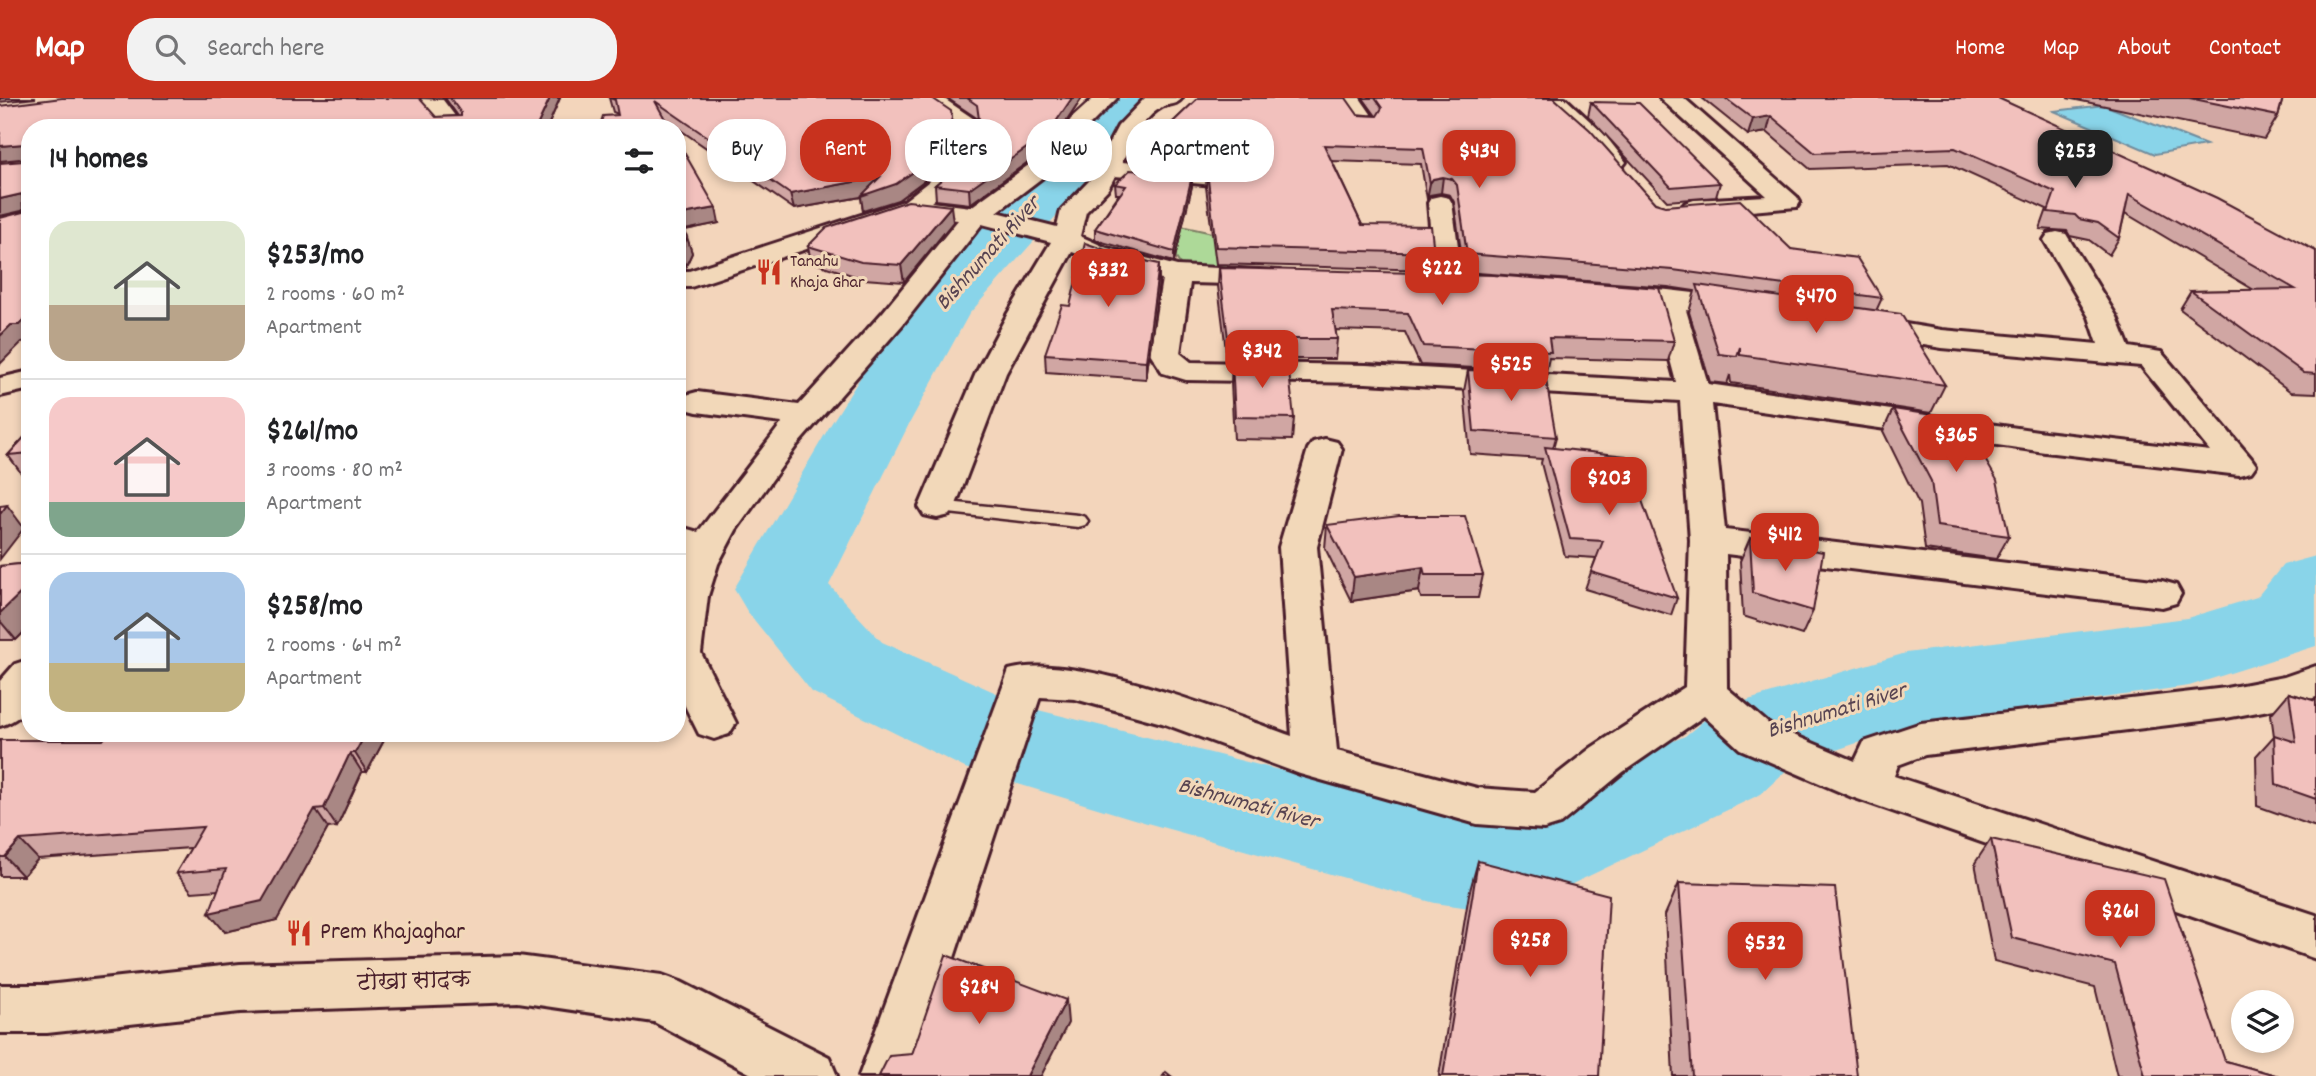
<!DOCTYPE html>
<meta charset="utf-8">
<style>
:root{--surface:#fff;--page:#f2f2f2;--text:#202124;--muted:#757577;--line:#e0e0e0;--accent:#c8321e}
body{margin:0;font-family:Dekko,"Playpen Sans Deva",sans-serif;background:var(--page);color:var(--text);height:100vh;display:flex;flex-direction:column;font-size:26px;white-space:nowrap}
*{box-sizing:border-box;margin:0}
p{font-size:23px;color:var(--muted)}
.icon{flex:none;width:38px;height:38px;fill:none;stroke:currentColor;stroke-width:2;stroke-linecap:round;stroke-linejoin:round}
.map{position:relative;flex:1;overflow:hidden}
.details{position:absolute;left:21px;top:21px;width:665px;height:623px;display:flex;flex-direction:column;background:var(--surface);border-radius:28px;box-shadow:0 4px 10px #0003}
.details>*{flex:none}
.hud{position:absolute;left:707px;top:21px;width:665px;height:63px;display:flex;gap:14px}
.tools{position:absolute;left:2231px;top:892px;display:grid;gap:14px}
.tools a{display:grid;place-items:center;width:63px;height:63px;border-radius:50%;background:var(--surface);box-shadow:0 4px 10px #0003;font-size:35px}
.price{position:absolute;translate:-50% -60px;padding:0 16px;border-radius:14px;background:var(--accent);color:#fff;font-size:23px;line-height:46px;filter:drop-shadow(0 2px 4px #0008)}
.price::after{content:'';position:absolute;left:50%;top:42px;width:21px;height:16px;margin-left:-10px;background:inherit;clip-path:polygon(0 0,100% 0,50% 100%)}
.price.current{background:#222;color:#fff}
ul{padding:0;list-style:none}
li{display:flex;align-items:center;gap:21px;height:175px;padding:0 28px}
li+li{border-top:2px solid var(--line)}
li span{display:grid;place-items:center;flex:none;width:196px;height:140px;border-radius:21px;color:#555}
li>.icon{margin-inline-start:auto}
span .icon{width:84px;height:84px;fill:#fffc;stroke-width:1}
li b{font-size:30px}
h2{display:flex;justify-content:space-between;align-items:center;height:84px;padding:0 28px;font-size:30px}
.chip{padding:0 24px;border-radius:28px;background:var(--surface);box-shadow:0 4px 10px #0003;font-size:24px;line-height:63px}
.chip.current{background:var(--accent);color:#fff}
header{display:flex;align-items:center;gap:42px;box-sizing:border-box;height:98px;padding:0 35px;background:var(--accent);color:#fff}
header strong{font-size:33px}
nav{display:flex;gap:38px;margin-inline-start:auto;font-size:24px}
.search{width:490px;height:63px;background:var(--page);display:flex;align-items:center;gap:18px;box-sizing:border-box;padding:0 24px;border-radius:28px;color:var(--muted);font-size:26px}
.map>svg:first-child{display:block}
</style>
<header>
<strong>Map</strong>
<div class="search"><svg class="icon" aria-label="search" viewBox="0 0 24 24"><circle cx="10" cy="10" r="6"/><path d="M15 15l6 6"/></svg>Search here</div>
<nav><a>Home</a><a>Map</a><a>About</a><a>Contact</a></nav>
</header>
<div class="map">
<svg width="2316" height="978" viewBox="0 0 2316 978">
<rect width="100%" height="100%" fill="#f3d5bb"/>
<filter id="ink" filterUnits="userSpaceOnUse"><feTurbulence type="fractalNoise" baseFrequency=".0143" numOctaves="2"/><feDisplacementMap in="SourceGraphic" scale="14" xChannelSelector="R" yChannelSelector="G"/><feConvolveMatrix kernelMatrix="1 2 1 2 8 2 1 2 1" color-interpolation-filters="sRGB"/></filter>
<g filter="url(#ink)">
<!-- green -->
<polygon fill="#add998" stroke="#7c7c62" stroke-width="2" points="1150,121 1230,139 1229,170 1182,169"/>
<!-- water -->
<polygon fill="#89d4e9" stroke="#708c9d" stroke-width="2" points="2104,7 2206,47 2155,56 2054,13"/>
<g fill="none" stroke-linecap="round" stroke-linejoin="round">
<!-- river -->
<polygon fill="#89d4e9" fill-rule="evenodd" points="1100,0 1157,0 1128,31 1105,72 1072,100 969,216 909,326 829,487 882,544 1030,610 1435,711 1484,716 1514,710 1685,638 1718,611 1906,555 2187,520 2257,499 2283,467 2316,458 2316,548 2189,588 1913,626 1792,667 1761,696 1572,786 1484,812 1435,805 1147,725 965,670 812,594 747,513 734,491 831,326 915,193 1030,76 1063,50 1086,12"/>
<!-- lane casing -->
<g stroke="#4a1f2b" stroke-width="5">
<polygon id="lane" points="937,403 1078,417 1085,419 1088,423 1085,427 1078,429 930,413 927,409"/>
</g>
<!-- street casing -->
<g stroke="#4a1f2b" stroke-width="6">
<g id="street">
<polygon points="399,0 443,2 464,30 441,30 427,12 402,5"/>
<path d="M917,0H943L977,23L978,35L966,75L931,104L971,109L1052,50L1071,21L1094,0H1117L1087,30L1068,60L997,114L1057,129L1061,112L1089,83L1118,28L1145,0H1182C1176,8 1169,5 1162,9C1142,20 1131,46 1122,64L1247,76L1256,78L1259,83L1256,88L1247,90L1115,78L1108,91L1086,114L1080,138L1107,150L1177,168L1280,173L1284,179L1280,185L1270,187L1190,185L1180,255L1191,264L1366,267L1676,284L1656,209L1600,201L1596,195L1600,189L1610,187L1668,192L1745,201L1755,204L1759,210L1755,216L1745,219L1686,212L1708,286L2045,334L2210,353L2141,268L1942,250L1863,237L1853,234L1848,228L1853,222L1863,219L1942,232L2098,246L2089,219L2044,142L2048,136L2057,134L2066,136L2117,219L2129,249L2161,254L2251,360L2256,367L2251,374L2239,377L2045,354L1712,306L1725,432L2162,483L2176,487L2181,496L2176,505L2162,509L1726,456L1727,590L1770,627L1855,663L1864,644L1921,625L2226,590L2284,579L2316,568V599L2290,608L2226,620L1925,657L1898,667L1894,678L2316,817V861L1852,699L1740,651L1704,618L1623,674L1560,726L1544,731L1477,726L1300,676L1162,625L1075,601L1040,599L915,978H859L1009,572C1074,553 1226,615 1292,638L1279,449L1308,351L1313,344L1325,341L1337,344L1342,351L1317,449L1337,653L1477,690L1535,694L1591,650L1685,589L1690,442L1680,303L1366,285L1186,282L1163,275L1150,255L1162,181L1127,174L1072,154L1006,275L955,409L950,417L937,420L924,417L919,409L976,275L1008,215L1051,144L982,126L903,226L797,347L736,432L718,466L708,498L701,555L736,625L729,636L714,641L699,636L677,592V475L686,456L677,452V428L698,434L782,325L697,314L686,311L681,304L686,297L697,294L799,307L883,214L958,122L910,117L691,189H677V173H689L904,103L943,72L956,35L955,26Z"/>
<polygon points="1338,0 1360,0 1378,26 1375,31 1359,31"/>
<polygon points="1542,0 1565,0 1604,36 1626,64 1622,69 1606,69 1588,46"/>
<polygon points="1660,0 1684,0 1797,99 1800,104 1797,109 1694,118 1685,115 1681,110 1685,105 1694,102 1767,98"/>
<polygon points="1440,98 1449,100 1452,105 1463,184 1459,190 1449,192 1439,190 1435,184 1428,105 1431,100"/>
<polygon points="30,273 30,291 0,298 0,280"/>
<path d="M30,561C30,593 36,617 0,628V583L15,566Z"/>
</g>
</g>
<!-- secondary casing -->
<g stroke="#4a1f2b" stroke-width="6">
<polygon id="secondary" points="518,858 662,877 681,884 829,959 837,978 755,978 654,924 518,904 240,914 47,935 0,935 0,887 47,887 240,866"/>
</g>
<!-- lane -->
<use href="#lane" fill="#f2d8b9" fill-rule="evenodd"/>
<!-- street -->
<use href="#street" fill="#f2d8b9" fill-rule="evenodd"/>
<!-- secondary -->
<use href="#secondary" fill="#f2d8b9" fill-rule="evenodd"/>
</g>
<!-- wall -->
<g fill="#d0a6a3" stroke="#4a1f2b" stroke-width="2">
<polygon points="439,0 560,0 547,30 30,30 30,243 22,244 23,113 0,118 23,63 23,61 0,63 0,8 436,19 458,18 445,0"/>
<polygon points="609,0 953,35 941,70 898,102 863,113 861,99 794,111 666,22 618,17 618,16 613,14"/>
<polygon points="947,0 1082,0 1050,48 970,106 936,102 935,87 967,61 979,22 978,21"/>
<polygon points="1198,0 1376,18 1363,0 1554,0 1655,105 1791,151 1882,200 1876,213 1945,287 1931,315 1731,285 1730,277 1727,286 1710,284 1689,214 1695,193 1668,189 1464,174 1454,104 1450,97 1441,95 1430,97 1427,101 1421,66 1332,63 1362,127 1434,155 1431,172 1216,166 1206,89 1207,73 1248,77 1252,76 1204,69 1202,48 1197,69 1148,64 1148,48"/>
<polygon points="1702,0 1998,0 2316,153 2316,295 2291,294 2180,211 2191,193 2254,192 2125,115 2119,140 2109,157 2089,142 2070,138 2067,133 2040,131 2047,111 1948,66 1810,71 1767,34 1748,37"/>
<polygon points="2067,0 2283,0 2278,18 2264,41"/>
<polygon points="1591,4 1720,85 1716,99 1667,103 1588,18"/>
<polygon points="677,42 719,125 684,132 692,155 685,170 677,171"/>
<polygon points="1115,86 1192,88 1174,164 1095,142 1095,131 1119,96 1116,96"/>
<polygon points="953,124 904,184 864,181 811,164 808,148"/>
<polygon points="1126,159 1159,166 1159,183 1146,281 1046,274 1045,256 1070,208"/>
<polygon points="1219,170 1674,243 1668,263 1549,260 1546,274 1420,267 1405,234 1335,232 1337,241 1335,261 1284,261 1283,263 1227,260 1218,188"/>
<polygon points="1232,264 1294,320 1292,342 1234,341 1231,285"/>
<polygon points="1468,272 1556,339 1553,350 1677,500 1671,517 1585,491 1596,460 1565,458 1541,365 1542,361 1470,356 1464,293"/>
<polygon points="1893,311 2009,438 1996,461 1925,451 1919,406 1883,333"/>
<polygon points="30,333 30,379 24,379 8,357"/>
<polygon points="1327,427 1483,477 1478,500 1421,500 1419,493 1351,503 1325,450"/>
<polygon points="1750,440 1813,513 1802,537 1743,518 1740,463"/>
<polygon points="30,465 30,528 16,542 0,542 0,468"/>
<polygon points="2289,595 2316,603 2316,729 2257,708 2256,658 2274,638 2271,616"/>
<polygon points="388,635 367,674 362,674 337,729 328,730 277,822 225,834 218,792 192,794 176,775 191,750 38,761 23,778 0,778 0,642 103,642"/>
<polygon points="1991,741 2225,963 2279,978 2117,978 2095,889 1994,863 1975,765"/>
<polygon points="1478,763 1599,978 1439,978 1469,796"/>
<polygon points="1679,785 1857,978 1673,978 1665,817"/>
</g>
<!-- shaded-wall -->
<g fill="#a98784" stroke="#4a1f2b" stroke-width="2">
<polygon points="0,0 36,0 0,4"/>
<polygon points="550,0 560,0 547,30 536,30"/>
<polygon points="1072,0 1082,0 1050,48 970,106 969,91"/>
<polygon points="1771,18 1767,34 1748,37 1753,21"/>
<polygon points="952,20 953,35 941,70 898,102 863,113 861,99 794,111 790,96 880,79"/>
<polygon points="1202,33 1202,48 1197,69 1197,53"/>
<polygon points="23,46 30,60 0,63 0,48"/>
<polygon points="1192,78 1192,88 1174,164 1174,154"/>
<polygon points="1443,79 1441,95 1430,97 1427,101 1430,85 1433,81"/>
<polygon points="22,96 30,111 0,118 0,101"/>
<polygon points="951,108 953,124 904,184 901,167"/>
<polygon points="716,110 719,125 680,133 677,124 677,117"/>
<polygon points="687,139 692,155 685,170 681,154"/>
<polygon points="1159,166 1159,183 1146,281 1146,263"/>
<polygon points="30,215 30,243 22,244 0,266 0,238 11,227"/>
<polygon points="7,407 24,430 0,461 0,416"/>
<polygon points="1423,469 1419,493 1351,503 1354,479"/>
<polygon points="30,486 30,528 16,542 0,523 0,515"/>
<polygon points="366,635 388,635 367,674 355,655"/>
<polygon points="350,655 362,674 337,729 324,710"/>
<polygon points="315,711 328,730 277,822 225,834 209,815"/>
<polygon points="20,742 38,761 23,778 5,759"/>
<polygon points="1066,902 1068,925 1041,978 1027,978"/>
</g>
<!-- building -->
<g fill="#f2c1bd" stroke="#4a1f2b" stroke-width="2">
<polygon points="62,0 418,0 420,1 436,19 461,18 461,15 450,0 550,0 536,30 30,30 30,215 19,227 11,227 0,238 0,120 23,114 22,96 0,101 0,65 23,63 23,46 0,48 0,8"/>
<polygon points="610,0 932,0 951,13 952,20 939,56 896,86 861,98 880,79 790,96 655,3 670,30 599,30 603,18 618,17 615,2"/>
<polygon points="967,0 1072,0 1049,34 969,91 935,87 967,61 979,21 977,7"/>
<polygon points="1198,0 1346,0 1358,17 1377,18 1382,10 1375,0 1554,0 1590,32 1655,105 1665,108 1740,102 1791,151 1857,160 1882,200 1673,172 1467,156 1457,87 1452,81 1443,79 1433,81 1430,85 1423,50 1324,47 1362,127 1431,128 1434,155 1216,149 1207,73 1248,77 1257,75 1262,68 1259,61 1204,54 1202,33 1197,53 1148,48"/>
<polygon points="1725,0 1998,0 2217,100 2316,153 2316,276 2304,275 2191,193 2295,191 2129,96 2119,140 2098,125 2079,121 2075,117 2048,114 2055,94 1955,50 1815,55 1771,18 1753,21"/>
<polygon points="2189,0 2283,0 2278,18"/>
<polygon points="1591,4 1639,5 1720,85 1671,89"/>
<polygon points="677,42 716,110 677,117"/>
<polygon points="1130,72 1192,78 1174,154 1095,131 1126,88 1115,86"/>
<polygon points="908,103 951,108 901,167 861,164 808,148 826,130"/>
<polygon points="677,120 687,139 681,154 677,155"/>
<polygon points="1085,145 1126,159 1159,166 1146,263 1045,256 1062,207 1070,208"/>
<polygon points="1219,170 1493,177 1659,190 1674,243 1549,240 1551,254 1423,248 1408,215 1332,212 1337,241 1285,241 1285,243 1228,240"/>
<polygon points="1697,187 1901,216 1945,287 1740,257 1740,249 1737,258 1719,256"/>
<polygon points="1232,264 1288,265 1294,320 1235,319"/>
<polygon points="1468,272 1545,276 1556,339 1474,333"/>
<polygon points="1893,311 1958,321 1965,327 1997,382 2009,438 1937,428 1931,383"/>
<polygon points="30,333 30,355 8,357"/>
<polygon points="1545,349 1626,358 1677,500 1591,474 1603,443 1570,441"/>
<polygon points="7,407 0,416 0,408"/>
<polygon points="1399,418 1465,418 1483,477 1425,477 1423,469 1354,479 1327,427"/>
<polygon points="1750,440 1823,454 1813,513 1753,495"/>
<polygon points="30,465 30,486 0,515 0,468"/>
<polygon points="2289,595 2316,603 2316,701 2276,687 2274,637 2296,644"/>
<polygon points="108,635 366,635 355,655 350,655 324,710 315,711 262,803 209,815 226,771 176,775 203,729 20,742 5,759 0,759 0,642 103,642"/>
<polygon points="1991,741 2164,781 2225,963 2279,978 2145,978 2115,866 2012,840"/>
<polygon points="1478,763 1609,797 1599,978 1443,978"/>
<polygon points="1679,785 1835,790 1857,978 1692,978"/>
<polygon points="946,857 1066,902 1027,978 879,978 889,958 912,956"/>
<polygon points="1166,974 1171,978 1163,978"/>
</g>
</g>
<!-- icons -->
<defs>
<g id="restaurant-bare" transform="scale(2.1)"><path d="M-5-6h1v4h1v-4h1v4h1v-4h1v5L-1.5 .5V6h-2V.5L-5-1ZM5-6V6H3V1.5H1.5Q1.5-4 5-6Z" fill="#c8321e" stroke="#f2d8b9" stroke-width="2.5" paint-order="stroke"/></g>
</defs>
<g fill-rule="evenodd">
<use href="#restaurant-bare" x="769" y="174"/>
<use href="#restaurant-bare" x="299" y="835"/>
</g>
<g text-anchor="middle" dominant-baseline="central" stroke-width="6" stroke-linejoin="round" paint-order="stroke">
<!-- far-poi labels -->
<g font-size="18" fill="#4a1f2b" stroke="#f2d8b9" text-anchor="start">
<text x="790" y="164">Tanahu<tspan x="790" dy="21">Khaja Ghar</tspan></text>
</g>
<!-- water labels -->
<g font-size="23" font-style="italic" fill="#574351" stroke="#f2d8b9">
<text transform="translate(989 156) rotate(-48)">Bishnumati River</text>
<text transform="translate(1837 614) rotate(-17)">Bishnumati River</text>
<text transform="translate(1248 707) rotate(15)">Bishnumati River</text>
</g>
<!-- near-poi labels -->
<g font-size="24" fill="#4a1f2b" stroke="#f2d8b9" text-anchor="start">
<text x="320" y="835">Prem Khajaghar</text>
</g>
<!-- near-street labels -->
<g font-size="24" fill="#4a1f2b" stroke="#f2d8b9">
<text transform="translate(414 884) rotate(-2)">टोखा सादक</text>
</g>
</g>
</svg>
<div class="tools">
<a><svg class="icon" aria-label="layers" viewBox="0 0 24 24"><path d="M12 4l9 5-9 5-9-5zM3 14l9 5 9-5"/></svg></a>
</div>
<b class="price" style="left:1479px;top:92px">$434</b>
<b class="price current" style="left:2075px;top:92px">$253</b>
<b class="price" style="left:1442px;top:209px">$222</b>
<b class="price" style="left:1108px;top:211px">$332</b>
<b class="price" style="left:1816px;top:237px">$470</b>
<b class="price" style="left:1262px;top:292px">$342</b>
<b class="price" style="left:1511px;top:305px">$525</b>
<b class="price" style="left:1956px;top:376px">$365</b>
<b class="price" style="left:1609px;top:419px">$203</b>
<b class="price" style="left:1785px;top:475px">$412</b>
<b class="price" style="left:2120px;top:852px">$261</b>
<b class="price" style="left:1530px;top:881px">$258</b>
<b class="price" style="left:1765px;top:884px">$532</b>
<b class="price" style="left:979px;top:928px">$284</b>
<div class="hud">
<a class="chip">Buy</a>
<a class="chip current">Rent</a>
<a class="chip">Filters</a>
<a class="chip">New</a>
<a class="chip">Apartment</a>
</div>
<section class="details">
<h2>14 homes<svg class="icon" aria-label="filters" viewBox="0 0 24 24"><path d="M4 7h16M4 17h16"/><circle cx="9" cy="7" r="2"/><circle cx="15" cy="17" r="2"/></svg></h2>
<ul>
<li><span style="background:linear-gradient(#dfe7d0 60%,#b9a48a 0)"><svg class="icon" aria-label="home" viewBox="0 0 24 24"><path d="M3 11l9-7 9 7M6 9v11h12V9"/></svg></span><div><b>$253/mo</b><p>2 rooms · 60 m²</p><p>Apartment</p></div></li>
<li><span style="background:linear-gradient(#f6c9c9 75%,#7fa58c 0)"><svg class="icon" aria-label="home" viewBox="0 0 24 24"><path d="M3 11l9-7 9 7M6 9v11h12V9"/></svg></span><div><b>$261/mo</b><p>3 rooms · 80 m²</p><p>Apartment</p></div></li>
<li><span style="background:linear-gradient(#a9c7e8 65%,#c2b280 0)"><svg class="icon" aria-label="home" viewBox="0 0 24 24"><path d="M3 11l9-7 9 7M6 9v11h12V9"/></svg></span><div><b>$258/mo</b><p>2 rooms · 64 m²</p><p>Apartment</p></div></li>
</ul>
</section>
</div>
